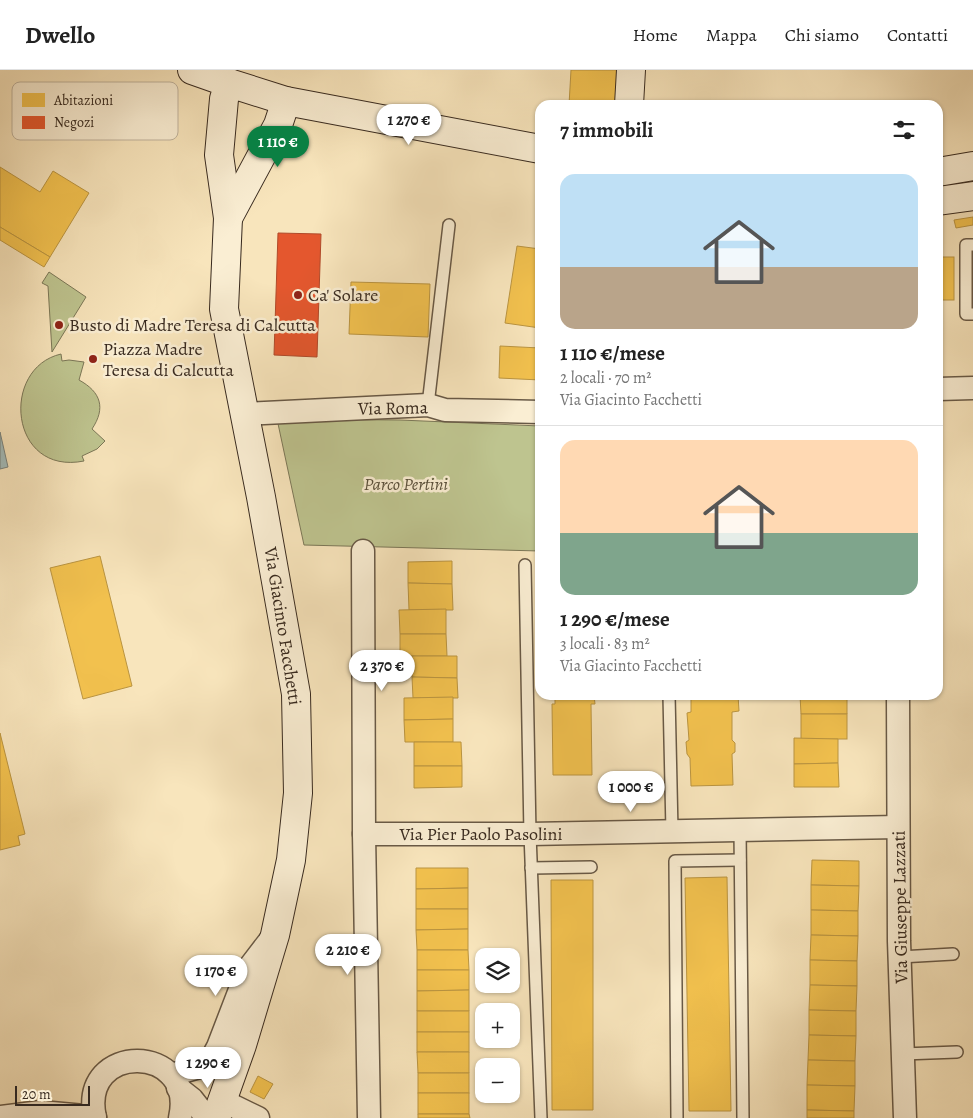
<!DOCTYPE html>
<html lang="it">
<meta charset="utf-8">
<style>
:root{--surface:#fff;--page:#f6f6f6;--text:#222;--muted:#767676;--line:#e0e0e0;--accent:#0b8043}
body{margin:0;font-family:Alegreya,serif;background:var(--page);color:var(--text);height:100vh;display:flex;flex-direction:column;font-size:19px;white-space:nowrap}
*{box-sizing:border-box;margin:0}
p{font-size:16px;color:var(--muted)}
.icon{flex:none;width:28px;height:28px;fill:none;stroke:currentColor;stroke-width:2;stroke-linecap:round;stroke-linejoin:round}
.map{position:relative;flex:1;overflow:hidden}
.details{position:absolute;left:535px;top:30px;width:408px;height:600px;display:flex;flex-direction:column;background:var(--surface);border-radius:15px;box-shadow:0 1px 4px #0004}
.details>*{flex:none}
.controls{position:absolute;left:475px;top:878px;display:grid;gap:10px}
.controls a{display:grid;place-items:center;width:45px;height:45px;border-radius:10px;background:var(--surface);box-shadow:0 1px 4px #0004;font-size:25px}
.scale{position:absolute;left:15px;bottom:12px;width:75px;box-sizing:border-box;padding-left:5px;border:2px solid #382a1f;border-top:0;font-size:14px;line-height:18px;white-space:nowrap;color:#382a1f;-webkit-text-stroke:4px #faeed3;paint-order:stroke}
.price{position:absolute;translate:-50% -42px;padding:0 11px;border-radius:18px;background:#fff;color:#222;font-size:16px;line-height:32px;filter:drop-shadow(0 1px 2px #0008)}
.price::after{content:'';position:absolute;left:50%;top:30px;width:15px;height:11px;margin-left:-8px;background:inherit;clip-path:polygon(0 0,100% 0,50% 100%)}
.price.active{background:var(--accent);color:#fff}
ul{padding:0;list-style:none}
li{display:grid;align-content:center;gap:10px;height:265px;padding:0 25px}
li+li{border-top:1px solid var(--line)}
li span{display:grid;place-items:center;height:155px;border-radius:15px;color:#555}
li>.icon{margin-inline-start:auto}
span .icon{width:90px;height:90px;fill:#fffc;stroke-width:1}
li b{font-size:21px}
h2{display:flex;justify-content:space-between;align-items:center;height:60px;padding:0 25px;font-size:21px}
header{display:flex;align-items:center;gap:30px;box-sizing:border-box;height:70px;padding:0 25px;background:var(--surface);border-bottom:1px solid var(--line)}
header strong{font-size:24px}
nav{display:flex;gap:28px;margin-inline-start:auto;font-size:18px}
.map>svg:first-child{display:block}
</style>
<header>
<strong>Dwello</strong>
<nav><a>Home</a><a>Mappa</a><a>Chi siamo</a><a>Contatti</a></nav>
</header>
<div class="map">
<svg width="973" height="1048" viewBox="0 0 973 1048">
<rect width="100%" height="100%" fill="#f8e5bc"/>
<filter id="stains"><feTurbulence type="fractalNoise" baseFrequency=".004" numOctaves="4"/><feColorMatrix values="0 0 0 0 .2 0 0 0 0 .09 0 0 0 0 .02 0 0 0 .5 -.17"/></filter>
<radialGradient id="worn" r=".72"><stop offset=".6" stop-color="#630" stop-opacity="0"/><stop offset="1" stop-color="#630" stop-opacity=".3"/></radialGradient>
<!-- green -->
<g fill="#bec48f" stroke="#7b7757">
<polygon points="49,202 86,227 52,282 48,216 42,213"/>
<path d="M61,284L62,291L69,290L84,292L79,310C101,322 106,338 92,359L105,371L97,379L82,386L84,391C9,406 0,298 61,284Z"/>
<polygon points="277,349 400,350 540,356 540,481 304,475"/>
</g>
<!-- water -->
<polygon fill="#a3bcbb" stroke="#78827d" points="0,362 8,397 0,399"/>
<!-- homes -->
<g fill="#f2c14e" stroke="#ba9440">
<polygon points="571,0 619,0 616,35 569,35"/>
<polygon points="0,97 40,122 53,101 89,123 50,187 0,157"/>
<polygon points="973,147 973,155 956,158 954,150"/>
<polygon points="0,157 50,187 44,197 0,170"/>
<polygon points="517,176 540,179 540,258 505,253"/>
<rect x="938" y="187" width="16" height="43"/>
<polygon points="351,212 430,214 428,267 349,264"/>
<polygon points="500,276 540,278 540,310 499,308"/>
<polygon points="100,486 132,616 83,629 50,498"/>
<polygon points="452,491 452,514 408,513 408,492"/>
<polygon points="408,513 452,514 453,540 409,540"/>
<polygon points="446,539 446,564 400,564 399,540"/>
<polygon points="400,564 446,564 447,586 400,586"/>
<polygon points="412,586 457,586 457,608 412,607"/>
<polygon points="412,607 457,608 458,628 413,628"/>
<polygon points="555,625 594,625 595,634 591,634 592,705 553,705 552,634 555,634"/>
<polygon points="691,625 738,625 739,641 732,642 732,670 735,673 735,682 732,684 733,715 691,716 690,688 687,684 686,672 689,670 687,643 691,642"/>
<polygon points="800,625 847,625 847,644 801,644"/>
<polygon points="453,627 453,649 404,650 404,628"/>
<rect x="801" y="644" width="46" height="25"/>
<polygon points="453,649 453,672 405,672 404,650"/>
<polygon points="0,663 25,764 18,766 20,775 0,780"/>
<polygon points="794,668 838,669 838,693 794,694"/>
<polygon points="414,672 461,672 462,696 414,696"/>
<polygon points="838,693 839,717 794,717 794,694"/>
<polygon points="414,696 462,696 462,717 414,718"/>
<polygon points="812,790 859,791 859,816 811,815"/>
<polygon points="416,798 468,798 468,818 416,819"/>
<polygon points="727,807 731,1041 689,1041 685,808"/>
<polygon points="551,810 593,810 593,1040 552,1040"/>
<polygon points="811,815 859,816 858,841 811,840"/>
<polygon points="468,818 468,839 416,839 416,819"/>
<polygon points="416,839 468,839 468,859 416,860"/>
<polygon points="811,840 858,841 858,866 811,865"/>
<polygon points="468,859 468,880 417,880 416,860"/>
<polygon points="811,865 858,866 857,891 810,890"/>
<polygon points="417,880 468,880 469,900 417,900"/>
<polygon points="810,890 857,891 857,916 810,915"/>
<polygon points="417,900 469,900 469,920 417,921"/>
<polygon points="810,915 857,916 856,941 809,940"/>
<polygon points="469,920 469,941 417,941 417,921"/>
<polygon points="809,940 856,941 856,966 809,965"/>
<rect x="417" y="941" width="52" height="21"/>
<rect x="417" y="962" width="52" height="20"/>
<polygon points="809,965 856,966 855,991 808,990"/>
<polygon points="417,982 469,982 469,1003 418,1003"/>
<polygon points="808,990 855,991 855,1016 807,1015"/>
<rect x="418" y="1003" width="51" height="20"/>
<polygon points="258,1006 273,1014 264,1029 250,1022"/>
<polygon points="807,1015 855,1016 854,1041 807,1040"/>
<rect x="418" y="1023" width="51" height="21"/>
<polygon points="807,1040 854,1041 854,1048 807,1048"/>
<polygon points="418,1044 469,1044 470,1048 418,1048"/>
</g>
<!-- shops -->
<polygon fill="#e4572e" stroke="#b04a2a" points="278,163 321,164 317,287 274,285"/>
<g fill="none" stroke-linecap="round" stroke-linejoin="round">
<!-- lane casing -->
<g stroke="#685946" stroke-width="14">
<g id="lane">
<polyline points="973,175 966,175 966,244 973,244"/>
<polyline points="428,335 449,155"/>
<polyline points="525,495 530,764 541,1048"/>
<polyline points="669,625 672,761"/>
<polyline points="740,760 743,1048"/>
<polyline points="531,798 591,797"/>
<polyline points="900,887 953,884"/>
<polyline points="903,984 957,982"/>
<polyline points="677,1047 675,791 740,790"/>
</g>
</g>
<!-- street casing -->
<g stroke="#685946" stroke-width="25">
<g id="street">
<polyline points="938,319 973,318"/>
<polyline points="245,344 428,335 445,340 540,342"/>
<polyline points="363,481 364,764 369,1048"/>
<polyline points="898,625 899,871 905,1048"/>
<polyline points="364,764 530,764 898,757"/>
<polyline points="171,1005 200,997 211,990 218,977 248,899 271,869"/>
<polyline points="178,1018 192,1029 207,1048"/>
<polyline points="223,1031 258,1048"/>
<polyline points="0,1047 41,1042 95,1047"/>
<path d="M95,1048C78,971 197,973 180,1048"/>
</g>
</g>
<!-- secondary casing -->
<g stroke="#382a1f" stroke-width="30">
<g id="secondary">
<polyline points="192,0 229,13 286,31 540,79"/>
<polyline points="629,35 631,0"/>
<polyline points="938,102 973,96"/>
<polyline points="938,131 973,126"/>
<polyline points="228,148 278,55 286,31"/>
<polyline points="216,1048 242,975 275,865 291,790 298,723 296,624 261,427 224,239 228,148 219,85 224,29 229,13"/>
</g>
</g>
<!-- lane -->
<use href="#lane" stroke="#faeed3" stroke-width="11"/>
<!-- street -->
<use href="#street" stroke="#faeed3" stroke-width="22"/>
<!-- secondary -->
<use href="#secondary" stroke="#faeed3" stroke-width="28"/>
</g>
<!-- markers -->
<g fill="#8f2418" stroke="#faeed3" stroke-width="2">
<circle cx="298" cy="225" r="5"/>
<circle cx="59" cy="255" r="5"/>
<circle cx="93" cy="289" r="5"/>
</g>
<g text-anchor="middle" dominant-baseline="central" stroke-width="5" stroke-linejoin="round" paint-order="stroke">
<!-- poi labels -->
<g font-size="18" fill="#382a1f" stroke="#faeed3" text-anchor="start">
<text x="308" y="225">Ca' Solare</text>
<text x="69" y="255">Busto di Madre Teresa di Calcutta</text>
<text x="103" y="279">Piazza Madre<tspan x="103" dy="21">Teresa di Calcutta</tspan></text>
</g>
<!-- street labels -->
<g font-size="18" fill="#382a1f" stroke="#faeed3">
<text transform="translate(393 338) rotate(-1)">Via Roma</text>
<text transform="translate(283 556) rotate(81)">Via Giacinto Facchetti</text>
<text x="481" y="764">Via Pier Paolo Pasolini</text>
<text transform="translate(900 837) rotate(-91)">Via Giuseppe Lazzati</text>
</g>
<!-- park labels -->
<g font-size="18" font-style="italic" fill="#5a503b" stroke="#faeed3">
<text x="406" y="414">Parco Pertini</text>
</g>
</g>
<!-- legend -->
<rect x="12" y="12" width="166" height="58" rx="8" fill="#faeed3" stroke="#c0b39d" stroke-width="1"/>
<rect x="22" y="23" width="23" height="14" fill="#f2c14e"/>
<rect x="22" y="46" width="23" height="13" fill="#e4572e"/>
<g font-size="14" fill="#382a1f">
<text x="54" y="35">Abitazioni</text>
<text x="54" y="57">Negozi</text>
</g>
<rect width="100%" height="100%" filter="url(#stains)"/>
<rect width="100%" height="100%" fill="url(#worn)"/>
</svg>
<div class="controls">
<a><svg class="icon" aria-label="layers" viewBox="0 0 24 24"><path d="M12 4l9 5-9 5-9-5zM3 14l9 5 9-5"/></svg></a>
<a>+</a>
<a>−</a>
</div>
<div class="scale">20 m</div>
<b class="price" style="left:409px;top:76px">1 270 €</b>
<b class="price active" style="left:278px;top:98px">1 110 €</b>
<b class="price" style="left:382px;top:622px">2 370 €</b>
<b class="price" style="left:631px;top:743px">1 000 €</b>
<b class="price" style="left:348px;top:906px">2 210 €</b>
<b class="price" style="left:216px;top:927px">1 170 €</b>
<b class="price" style="left:208px;top:1019px">1 290 €</b>
<section class="details">
<h2>7 immobili<svg class="icon" aria-label="filters" viewBox="0 0 24 24"><path d="M4 7h16M4 17h16"/><circle cx="9" cy="7" r="2"/><circle cx="15" cy="17" r="2"/></svg></h2>
<ul>
<li><span style="background:linear-gradient(#bfe0f5 60%,#b9a48a 0)"><svg class="icon" aria-label="home" viewBox="0 0 24 24"><path d="M3 11l9-7 9 7M6 9v11h12V9"/></svg></span><div><b>1 110 €/mese</b><p>2 locali · 70 m²</p><p>Via Giacinto Facchetti</p></div></li>
<li><span style="background:linear-gradient(#ffd9b3 60%,#7fa58c 0)"><svg class="icon" aria-label="home" viewBox="0 0 24 24"><path d="M3 11l9-7 9 7M6 9v11h12V9"/></svg></span><div><b>1 290 €/mese</b><p>3 locali · 83 m²</p><p>Via Giacinto Facchetti</p></div></li>
</ul>
</section>
</div>
